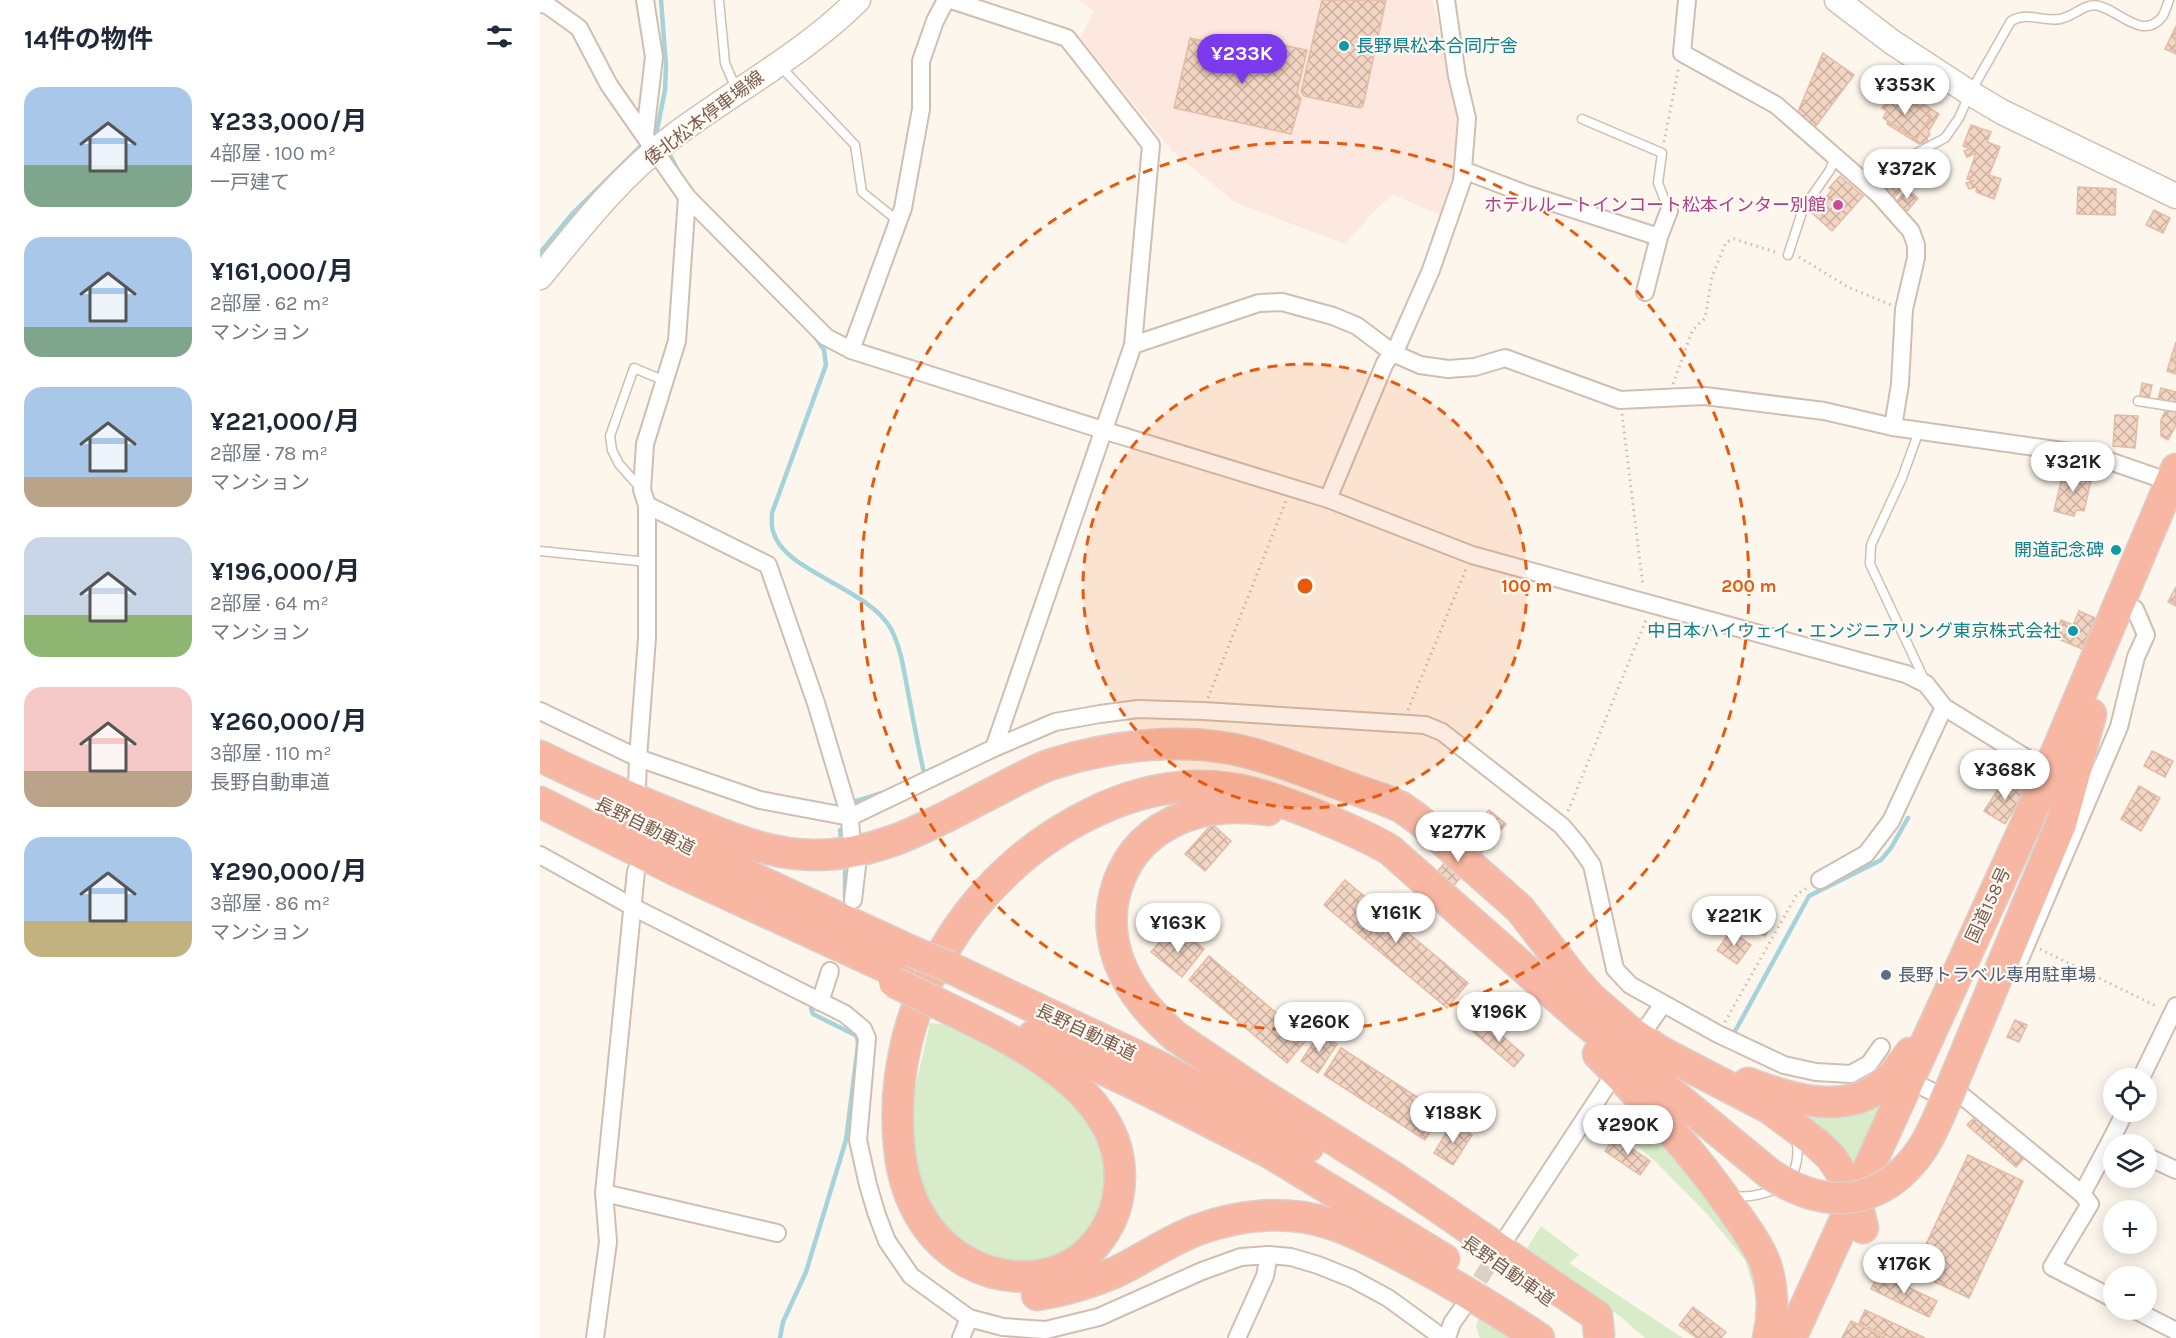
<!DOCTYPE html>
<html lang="ja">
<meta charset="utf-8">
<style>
:root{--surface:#fff;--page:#f6f6f7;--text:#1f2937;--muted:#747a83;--accent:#7c3aed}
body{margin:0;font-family:Karla,"Noto Sans JP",sans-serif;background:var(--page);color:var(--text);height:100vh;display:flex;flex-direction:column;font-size:22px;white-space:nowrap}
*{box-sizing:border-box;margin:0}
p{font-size:20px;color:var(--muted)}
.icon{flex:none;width:33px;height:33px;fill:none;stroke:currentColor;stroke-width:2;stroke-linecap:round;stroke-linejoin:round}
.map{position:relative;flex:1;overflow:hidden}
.side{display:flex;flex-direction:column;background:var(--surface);width:540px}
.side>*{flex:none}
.tools{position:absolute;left:1563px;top:1068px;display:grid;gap:12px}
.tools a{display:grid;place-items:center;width:54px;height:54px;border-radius:50%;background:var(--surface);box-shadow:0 3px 15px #0003;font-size:30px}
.price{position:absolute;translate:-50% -51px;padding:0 14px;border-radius:21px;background:#fff;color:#222;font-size:20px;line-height:39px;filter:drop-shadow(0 2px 3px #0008)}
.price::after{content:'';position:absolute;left:50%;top:36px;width:18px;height:14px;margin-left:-9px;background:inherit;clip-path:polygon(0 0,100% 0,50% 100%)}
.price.active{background:var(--accent);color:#fff}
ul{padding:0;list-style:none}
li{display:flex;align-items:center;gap:18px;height:150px;padding:0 24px}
li span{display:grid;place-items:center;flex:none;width:168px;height:120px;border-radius:18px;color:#555}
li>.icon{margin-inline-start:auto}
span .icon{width:72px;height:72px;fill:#fffc;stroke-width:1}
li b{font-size:26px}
h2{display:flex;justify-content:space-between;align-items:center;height:72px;padding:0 24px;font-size:26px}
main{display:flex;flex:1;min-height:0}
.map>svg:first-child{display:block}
</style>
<main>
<section class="side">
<h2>14件の物件<svg class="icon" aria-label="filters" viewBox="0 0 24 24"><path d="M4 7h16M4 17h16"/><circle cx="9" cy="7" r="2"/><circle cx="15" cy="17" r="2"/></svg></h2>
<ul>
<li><span style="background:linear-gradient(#a9c7e8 65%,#7fa58c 0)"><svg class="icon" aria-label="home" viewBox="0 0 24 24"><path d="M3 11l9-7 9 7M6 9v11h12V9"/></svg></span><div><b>¥233,000/月</b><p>4部屋 · 100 m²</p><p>一戸建て</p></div></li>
<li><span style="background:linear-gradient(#a9c7e8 75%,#7fa58c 0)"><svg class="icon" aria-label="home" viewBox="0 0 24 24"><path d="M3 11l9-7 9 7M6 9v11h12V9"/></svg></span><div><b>¥161,000/月</b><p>2部屋 · 62 m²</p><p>マンション</p></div></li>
<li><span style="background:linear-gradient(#a9c7e8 75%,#b9a48a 0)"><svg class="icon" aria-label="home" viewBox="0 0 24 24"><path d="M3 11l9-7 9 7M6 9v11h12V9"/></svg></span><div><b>¥221,000/月</b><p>2部屋 · 78 m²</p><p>マンション</p></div></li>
<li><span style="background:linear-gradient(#c9d6e8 65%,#8fb573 0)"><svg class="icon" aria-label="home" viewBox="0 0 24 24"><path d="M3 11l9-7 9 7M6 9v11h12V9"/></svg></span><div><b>¥196,000/月</b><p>2部屋 · 64 m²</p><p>マンション</p></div></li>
<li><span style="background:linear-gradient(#f6c9c9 70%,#b9a48a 0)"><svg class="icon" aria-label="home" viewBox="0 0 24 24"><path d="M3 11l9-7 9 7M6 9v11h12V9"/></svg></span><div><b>¥260,000/月</b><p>3部屋 · 110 m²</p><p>長野自動車道</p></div></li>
<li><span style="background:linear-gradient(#a9c7e8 70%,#c2b280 0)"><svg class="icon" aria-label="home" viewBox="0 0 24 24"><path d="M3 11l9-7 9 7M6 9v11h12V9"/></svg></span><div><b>¥290,000/月</b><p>3部屋 · 86 m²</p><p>マンション</p></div></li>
</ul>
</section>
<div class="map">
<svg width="1636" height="1338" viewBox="0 0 1636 1338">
<defs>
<pattern id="building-cross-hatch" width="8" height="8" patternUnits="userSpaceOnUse" patternTransform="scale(1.5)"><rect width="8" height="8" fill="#f3d5c3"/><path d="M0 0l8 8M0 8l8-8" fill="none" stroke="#cab0a1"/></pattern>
</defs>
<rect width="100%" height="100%" fill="#fdf6ec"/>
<!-- commercial -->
<polygon fill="#fde8e0" points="538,0 893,0 916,103 918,128 916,176 904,213 900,215 853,195 838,207 805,244 696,203 632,151 540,38 554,11"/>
<!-- green -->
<g fill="#d8ecc9">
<polygon points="390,1023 415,1025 518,1083 562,1134 570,1194 550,1235 517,1260 463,1267 400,1232 374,1178 371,1106"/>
<polygon points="1348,1097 1316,1179 1250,1115"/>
<polygon points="1093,1102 1121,1129 1218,1267 1220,1320 1213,1286 1205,1260 1168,1215 1117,1163 1077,1128"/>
<polygon points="1001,1226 1039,1255 1029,1263 1143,1338 1105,1338 1081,1317 987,1248"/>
<polygon points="939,1317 975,1338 940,1338 936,1327"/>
</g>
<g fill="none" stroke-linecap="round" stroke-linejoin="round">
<!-- stream -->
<g stroke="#a5d3da" stroke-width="4.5">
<polyline points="127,149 138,171"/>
<polyline points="0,253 33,213 117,130 125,90 126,66 121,0"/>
<path d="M276,338L284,350L286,365L232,513C232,519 231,526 233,531C243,572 328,587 351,629C361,648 364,671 368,692C373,719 378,746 384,773L381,775"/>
<polyline points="310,803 342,793"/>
<polyline points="300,830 301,839"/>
<polyline points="305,897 305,871"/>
<polyline points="1193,1035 1269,896 1341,860 1351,848 1368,818"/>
<polyline points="240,1338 243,1322 266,1272 306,1140 318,1045 317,1036 273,1014 271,1009"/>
</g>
</g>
<!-- building -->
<g fill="url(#building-cross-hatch)" stroke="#e6bba3" stroke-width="1.5">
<polygon points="782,0 846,0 823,106 820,108 764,96 761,92"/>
<polygon points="1636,26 1636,54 1625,49"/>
<polygon points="650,38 740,59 742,45 767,50 757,93 761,99 751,134 634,108"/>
<polygon points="1283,53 1314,75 1275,127 1257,114"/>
<polygon points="1353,90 1370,101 1372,97 1399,114 1388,132 1390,134 1387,138 1388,142 1379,144 1347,124 1348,121 1376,139 1391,116 1352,92"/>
<polygon points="1352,92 1391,116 1376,139 1343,118 1347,111 1342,108"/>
<polygon points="1431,125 1451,132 1447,142 1460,147 1449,175 1461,179 1454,199 1436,192 1437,187 1429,189 1426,183 1433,181 1427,179 1436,153 1427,157 1424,151 1430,149 1423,146"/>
<polygon points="1378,160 1390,168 1377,182 1366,173"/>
<polygon points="1300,176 1323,196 1292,231 1272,213 1292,190 1289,188"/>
<polygon points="1353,176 1364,187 1354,198 1343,188"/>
<polygon points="1538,187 1576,189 1575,215 1537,214"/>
<polygon points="1367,189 1378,198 1367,211 1356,202"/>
<polygon points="1614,210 1630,218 1623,233 1606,225"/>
<polygon points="1636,342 1636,374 1627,371"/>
<polygon points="1602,383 1612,385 1609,398 1600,396"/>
<polygon points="1621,388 1636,392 1636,404 1618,400"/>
<polygon points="1627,407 1636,412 1636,425 1628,440 1621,436 1621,420"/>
<polygon points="1575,415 1598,416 1595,448 1573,446"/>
<polygon points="1524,469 1552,476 1544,511 1536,510 1534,516 1514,511"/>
<polygon points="1636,587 1636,606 1628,602"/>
<polygon points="1539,611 1555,618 1542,649 1514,637 1521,620 1533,625"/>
<polygon points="1612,751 1633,761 1625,777 1604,766"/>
<polygon points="1469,778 1484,788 1479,796 1481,797 1465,824 1444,811 1457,791 1458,792"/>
<polygon points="1599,786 1620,798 1601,831 1581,819"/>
<polygon points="949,810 966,824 887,917 871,903"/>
<polygon points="672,824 691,841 665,871 645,854"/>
<polygon points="805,880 928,983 907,1008 784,905"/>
<polygon points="1207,911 1232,924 1225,936 1200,923"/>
<polygon points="1191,931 1211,945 1197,964 1177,950"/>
<polygon points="625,936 639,948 649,936 664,949 642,977 611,952"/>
<polygon points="669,956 767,1039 747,1063 649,980"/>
<polygon points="944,1020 984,1055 974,1067 933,1032"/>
<polygon points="1475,1020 1487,1025 1479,1042 1467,1037"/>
<polygon points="780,1033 797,1044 778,1073 761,1061"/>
<polygon points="801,1048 902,1113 885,1140 784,1075"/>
<polygon points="1439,1113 1487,1155 1476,1167 1427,1125"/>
<polygon points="912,1123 932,1135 913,1165 894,1153"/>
<polygon points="1075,1137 1110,1161 1100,1175 1065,1151"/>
<polygon points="1428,1155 1483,1181 1429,1298 1373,1272"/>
<polygon points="1339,1273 1397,1301 1389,1317 1331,1289"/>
<polygon points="1153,1307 1186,1332 1181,1338 1157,1338 1139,1325"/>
<polygon points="1325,1310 1385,1338 1351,1338 1319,1323"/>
<polygon points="1311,1321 1346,1338 1302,1338"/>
</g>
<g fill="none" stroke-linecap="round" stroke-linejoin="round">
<!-- street-tunnel -->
<polyline stroke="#dcd0c4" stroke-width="16" stroke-dasharray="16 8" stroke-linecap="butt" points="927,1300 963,1243"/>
<!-- lane casing -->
<g stroke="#d1beb0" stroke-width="11">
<g id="lane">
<polyline points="179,0 185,63 197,91"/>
<polyline points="240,66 315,145 322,192 358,221"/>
<polyline points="1042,119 1122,153 1118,183 1129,211"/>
<path d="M1324,181L1405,138L1419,118L1430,93L1471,21C1488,11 1502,22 1520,19C1534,17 1545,2 1559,6C1578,10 1603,41 1622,17C1625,13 1627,5 1629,0"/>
<polyline points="1248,255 1263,209 1290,170 1295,157"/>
<polyline points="1598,401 1636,407"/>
<polyline points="1379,431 1362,478 1331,545 1330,564 1385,681"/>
<polyline points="102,490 79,464 72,450 70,436 94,368 125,381"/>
<polyline points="0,551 108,562"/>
<path d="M1250,1179C1258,1166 1259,1152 1256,1137"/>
<path d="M1192,1196C1210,1198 1224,1195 1240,1187"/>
</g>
</g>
<!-- street casing -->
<g stroke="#d1beb0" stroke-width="20">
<g id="street">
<polyline points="411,0 527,38 611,145 593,345 454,748"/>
<polyline points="1147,0 1142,53 1236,105 1339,195 1371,231 1376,245 1376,258 1364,309 1360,384 1353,427"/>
<polyline points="0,4 7,5 39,28 69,85 147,197 286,337 311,350 563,430 788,499 932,555 1366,674 1386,684 1404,707 1509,772"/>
<polyline points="105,134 114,57 105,0"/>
<polyline points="923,170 986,194 1119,237"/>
<polyline points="1105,292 1119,237 1129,211"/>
<polyline points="593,345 719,303 742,302 793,316 817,326 853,353 880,365 908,369 935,367 965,358 1080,400 1165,396 1284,411 1353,427 1552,455 1636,484"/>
<polyline points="311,350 363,208 381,109 381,61 395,21 406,0"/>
<polyline points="788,499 845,363 857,347 891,270 922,181 927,118 917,76 906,0"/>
<polyline points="107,505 228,565 276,703 310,817 311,835"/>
<polyline points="0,711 98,758 220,800 310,817 454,748 515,722 560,714 598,709 663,711 885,725 902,732 1022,826 1038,845 1052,865 1075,969 1090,985 1178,1034 1244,1065 1276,1072 1311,1074 1329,1064 1341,1047"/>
<polyline points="97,789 98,758 107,638 107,505 102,490 105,444 137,341 147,197"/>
<polyline points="0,855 93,907 305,1014 323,1029 327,1038 318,1140 328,1185 337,1215 347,1241 371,1276 429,1318 463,1327 506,1330 559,1317 662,1271 701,1257 729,1255 751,1257 778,1265 813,1279 848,1298 903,1338"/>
<polyline points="1280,880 1326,854 1351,821 1404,707"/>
<polyline points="313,900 317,866"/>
<polyline points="1474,973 1579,727 1596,657 1606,635 1595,609"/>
<polyline points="280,1002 290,971"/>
<polyline points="1107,1027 1123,1004"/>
<polyline points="1601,1078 1636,1006"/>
<polyline points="1385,1088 1413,1102"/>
<polyline points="1420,1094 1542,1194"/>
<polyline points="1571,1140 1542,1194 1550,1204 1512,1267 1574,1299"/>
<polyline points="1580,1144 1571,1140 1585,1112"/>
<polyline points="1606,1156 1636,1170"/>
<polyline points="64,1193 237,1233"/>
<polyline points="965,1240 1069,1082"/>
<polyline points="1595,1310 1636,1331"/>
<polyline points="55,1338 68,1242 64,1193 96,871"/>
<polyline points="421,1338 429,1318"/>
<polyline points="697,1338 725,1276 729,1255"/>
<polyline points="907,1338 912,1323 922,1309"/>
</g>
</g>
<!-- secondary casing -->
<g stroke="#d6c0b0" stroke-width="27">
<g id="secondary">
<polyline points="1297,0 1352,42 1430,93 1462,112 1636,196"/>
<path d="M0,277C40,228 80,176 131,138C192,92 264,54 318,0"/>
</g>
</g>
<!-- highway casing -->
<g stroke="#dad1cd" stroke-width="33">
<g id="highway">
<path d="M0,756C46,779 93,799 141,818C183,835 228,855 275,855C345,855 396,821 456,791C473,782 491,772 509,765C569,745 648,736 710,753C755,765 798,785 842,799L861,807L878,819L980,909L1034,979L1050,997L1088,1030L1123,1053L1229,1108L1276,1143L1291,1157L1308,1183L1316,1199L1323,1228"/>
<polyline points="0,802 137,871 359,973"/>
<path d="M728,810C660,800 591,824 574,897C569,919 572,944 580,964C592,994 612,1015 635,1036L718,1092L855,1178L1057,1316L1059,1334"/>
<polyline points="75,811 198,871 371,951"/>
<polyline points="409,967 620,1067 768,1147"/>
<path d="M397,1003C473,1040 601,1095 577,1202C571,1229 550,1257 524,1268C493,1282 456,1278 427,1262C383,1237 363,1193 359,1145C346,1008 428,873 550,814C578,800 608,790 640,787C694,782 734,798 783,818C806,828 829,837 850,850L1037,1015L1230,1174"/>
<polyline points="493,1036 609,1091 730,1153 904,1259"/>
<path d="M1058,1054C1107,1103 1154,1153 1193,1210C1205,1227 1219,1246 1226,1265C1233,1289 1234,1314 1228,1338"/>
<polyline points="1415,1078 1521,824 1551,714"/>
<path d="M1208,1083C1245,1097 1298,1114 1335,1090C1350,1081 1360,1067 1370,1053"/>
<path d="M497,1295C524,1291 550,1283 576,1272C603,1259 628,1241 657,1230C687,1219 719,1213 751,1216C789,1218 824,1237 857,1254C906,1279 953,1308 999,1338"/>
<polyline points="1251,1338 1486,824 1636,469"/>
</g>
</g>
<!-- path -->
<g stroke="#d9b8a5" stroke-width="3" stroke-dasharray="1.5 4.5" stroke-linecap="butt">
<polyline points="1124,142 1139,66"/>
<polyline points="1259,257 1308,287 1351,305"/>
<polyline points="1133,384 1152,331 1165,318 1172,277 1186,242 1194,239 1238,253"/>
<polyline points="1082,414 1103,586"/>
<polyline points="668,698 746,501"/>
<polyline points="868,710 926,569"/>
<polyline points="1028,811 1106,620 1105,617"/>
<polyline points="1500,949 1618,1007"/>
<polyline points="1185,1022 1257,894 1267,888"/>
</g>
<!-- lane -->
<use href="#lane" stroke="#fff" stroke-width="8"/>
<!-- street -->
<use href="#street" stroke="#fff" stroke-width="16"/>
<!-- secondary -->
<use href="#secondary" stroke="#fff" stroke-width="24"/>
<!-- highway -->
<use href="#highway" stroke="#f7b7a3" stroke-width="30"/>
<!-- highway-bridge casing -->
<g stroke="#dad1cd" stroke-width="33" stroke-linecap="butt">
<g id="highway-bridge">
<polyline points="371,951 409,967"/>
<polyline points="354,982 397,1003"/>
<path d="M1230,1174C1286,1211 1342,1207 1382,1149C1396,1127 1405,1102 1415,1078"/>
</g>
</g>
<!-- highway-bridge -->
<use href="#highway-bridge" stroke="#f7b7a3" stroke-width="30"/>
</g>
<!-- distance rings -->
<circle cx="765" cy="586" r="222" fill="#e8590c" fill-opacity=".12"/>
<g fill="none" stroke="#e8590c" stroke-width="3" stroke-dasharray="10 8">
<circle cx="765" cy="586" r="222"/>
<circle cx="765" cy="586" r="444"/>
</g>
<!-- markers -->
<g fill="#0f9aa8" stroke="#fffaf3" stroke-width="2">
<circle cx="804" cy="46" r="6"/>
<circle cx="1576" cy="550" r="6"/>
<circle cx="1533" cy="631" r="6"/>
</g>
<circle fill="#d1479c" stroke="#fffaf3" stroke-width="2" cx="1298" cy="205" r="6"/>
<circle fill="#5c6f8a" stroke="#fffaf3" stroke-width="2" cx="1346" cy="975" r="6"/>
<g text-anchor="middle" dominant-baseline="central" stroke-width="4.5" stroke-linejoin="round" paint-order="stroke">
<!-- culture labels -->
<g font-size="18" fill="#0d838f" stroke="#fffaf3" text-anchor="end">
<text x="816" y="46" text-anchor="start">長野県松本合同庁舎</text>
<text x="1564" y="550">開道記念碑</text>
<text x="1521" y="631">中日本ハイウェイ・エンジニアリング東京株式会社</text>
</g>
<!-- street labels -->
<g font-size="18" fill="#7a5c4d" stroke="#fffaf3">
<text transform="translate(164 118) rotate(-37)">倭北松本停車場線</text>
<text transform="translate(105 826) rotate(26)">長野自動車道</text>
<text transform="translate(1448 905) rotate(-65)">国道158号</text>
<text transform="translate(546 1032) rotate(25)">長野自動車道</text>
<text transform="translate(968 1271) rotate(35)">長野自動車道</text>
</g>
<!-- hotel labels -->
<g font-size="18" fill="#b23c85" stroke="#fffaf3" text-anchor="end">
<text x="1286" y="205">ホテルルートインコート松本インター別館</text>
</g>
<!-- service labels -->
<g font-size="18" fill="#4e5e75" stroke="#fffaf3" text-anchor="start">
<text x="1358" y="975">長野トラベル専用駐車場</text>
</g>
</g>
<circle cx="765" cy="586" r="9" fill="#e8590c" stroke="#fffaf3" stroke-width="3"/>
<g font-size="18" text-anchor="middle" font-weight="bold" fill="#e8590c" stroke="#fffaf3" stroke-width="4.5" stroke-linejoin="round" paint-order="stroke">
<text x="987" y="592">100 m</text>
<text x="1209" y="592">200 m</text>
</g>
</svg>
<div class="tools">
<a><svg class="icon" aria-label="locate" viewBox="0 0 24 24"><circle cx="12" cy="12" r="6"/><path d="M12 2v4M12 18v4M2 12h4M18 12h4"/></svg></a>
<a><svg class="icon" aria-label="layers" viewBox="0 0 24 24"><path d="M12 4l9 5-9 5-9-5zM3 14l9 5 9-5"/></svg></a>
<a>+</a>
<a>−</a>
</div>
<b class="price active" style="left:702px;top:85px">¥233K</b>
<b class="price" style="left:1365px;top:116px">¥353K</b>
<b class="price" style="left:1367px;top:200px">¥372K</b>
<b class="price" style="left:1533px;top:493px">¥321K</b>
<b class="price" style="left:1465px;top:801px">¥368K</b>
<b class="price" style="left:918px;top:863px">¥277K</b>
<b class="price" style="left:856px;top:944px">¥161K</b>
<b class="price" style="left:1194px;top:947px">¥221K</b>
<b class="price" style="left:638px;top:954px">¥163K</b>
<b class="price" style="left:959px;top:1043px">¥196K</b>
<b class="price" style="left:779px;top:1053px">¥260K</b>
<b class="price" style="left:913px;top:1144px">¥188K</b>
<b class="price" style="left:1088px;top:1156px">¥290K</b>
<b class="price" style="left:1364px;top:1295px">¥176K</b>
</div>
</main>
